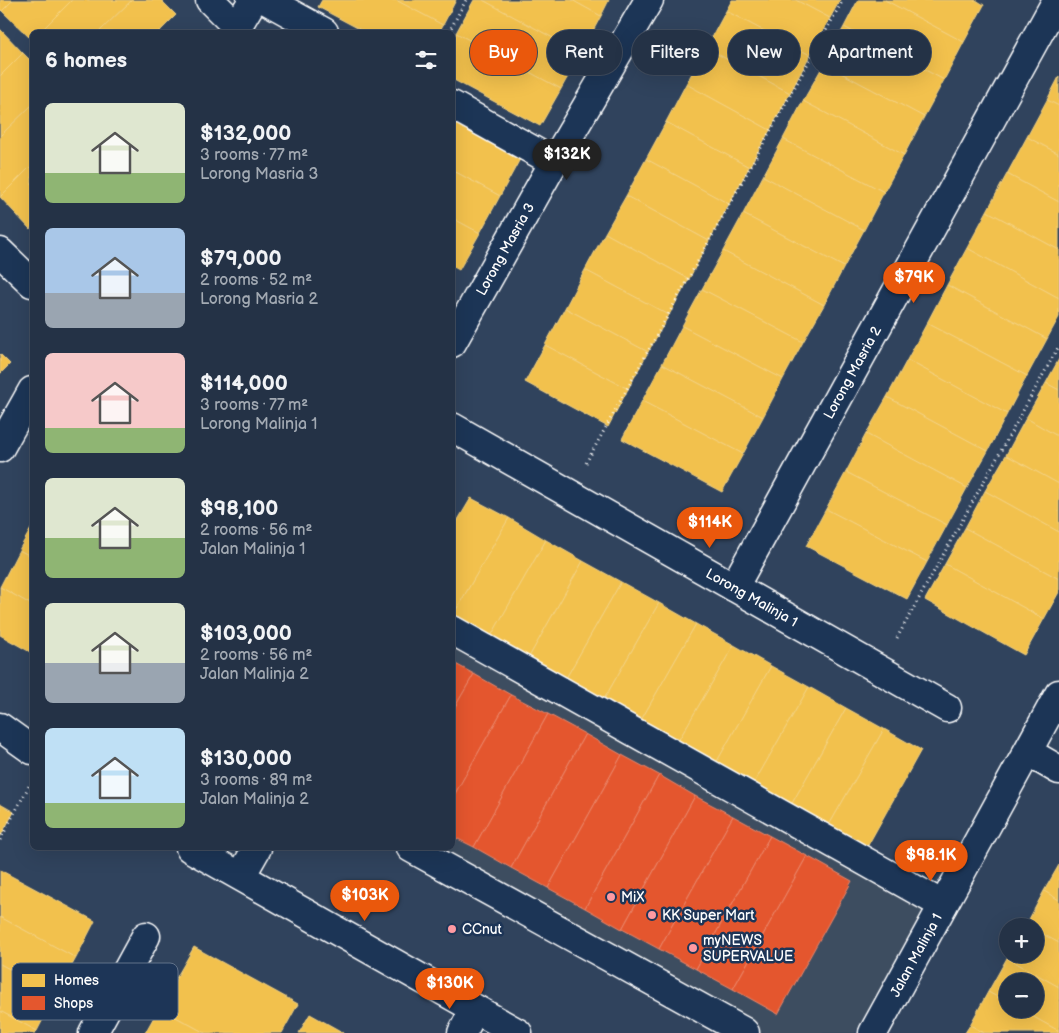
<!DOCTYPE html>
<meta charset="utf-8">
<style>
:root{--surface:#243246;--page:#2c3a4d;--text:#f1f3f6;--muted:#a3aab3;--line:#414d5f;--accent:#ea580c}
body{margin:0;font-family:"Balsamiq Sans",sans-serif;background:var(--page);color:var(--text);height:100vh;display:flex;flex-direction:column;font-size:19px;white-space:nowrap}
*{box-sizing:border-box;margin:0}
p{font-size:16px;color:var(--muted)}
.icon{flex:none;width:28px;height:28px;fill:none;stroke:currentColor;stroke-width:2;stroke-linecap:round;stroke-linejoin:round}
.map{position:relative;flex:1;overflow:hidden}
.drawer{position:absolute;left:30px;top:30px;width:425px;height:820px;display:flex;flex-direction:column;background:var(--surface);border-radius:8px;box-shadow:0 5px 20px #0002,0 0 0 1px var(--line)}
.drawer>*{flex:none}
.hud{position:absolute;left:470px;top:30px;width:475px;height:45px;display:flex;gap:10px}
.fabs{position:absolute;left:999px;top:918px;display:grid;gap:10px}
.fabs a{display:grid;place-items:center;width:45px;height:45px;border-radius:50%;background:var(--surface);box-shadow:0 5px 20px #0002,0 0 0 1px var(--line);font-size:25px}
.price{position:absolute;translate:-50% -42px;padding:0 11px;border-radius:18px;background:var(--accent);color:#fff;font-size:16px;line-height:32px;filter:drop-shadow(0 1px 2px #0008)}
.price::after{content:'';position:absolute;left:50%;top:30px;width:15px;height:11px;margin-left:-8px;background:inherit;clip-path:polygon(0 0,100% 0,50% 100%)}
.price.on{background:#222;color:#fff}
ul{padding:0;list-style:none}
li{display:flex;align-items:center;gap:15px;height:125px;padding:0 15px}
li span{display:grid;place-items:center;flex:none;width:140px;height:100px;border-radius:8px;color:#555}
li>.icon{margin-inline-start:auto}
span .icon{width:60px;height:60px;fill:#fffc;stroke-width:1}
li b{font-size:21px}
h2{display:flex;justify-content:space-between;align-items:center;height:60px;padding:0 15px;font-size:21px}
.chip{padding:0 18px;border-radius:22px;background:var(--surface);box-shadow:0 5px 20px #0002,0 0 0 1px var(--line);font-size:18px;line-height:45px}
.chip.on{background:var(--accent);color:#fff}
.map>svg:first-child{display:block}
</style>
<div class="map">
<svg width="1059" height="1033" viewBox="0 0 1059 1033">
<rect width="100%" height="100%" fill="#30435d"/>
<filter id="ink" filterUnits="userSpaceOnUse"><feTurbulence type="fractalNoise" baseFrequency=".02" numOctaves="2"/><feDisplacementMap in="SourceGraphic" scale="10" xChannelSelector="R" yChannelSelector="G"/><feConvolveMatrix kernelMatrix="1 2 1 2 8 2 1 2 1" color-interpolation-filters="sRGB"/></filter>
<g filter="url(#ink)">
<!-- built -->
<polygon fill="#3e4d61" points="453,645 925,906 855,1033 759,1033 424,848 452,848"/>
<!-- homes -->
<g fill="#f2c14e" stroke="#f6d483">
<polygon points="0,0 13,0 2,11 0,9"/>
<polygon points="13,0 72,0 40,32 32,32 32,40 2,11"/>
<polygon points="72,0 132,0 99,32 40,32"/>
<polygon points="132,0 161,0 176,15 159,32 99,32"/>
<polygon points="322,0 396,0 443,25 439,32 365,32 318,7"/>
<polygon points="396,0 456,0 443,25"/>
<polygon points="474,0 483,0 581,53 561,89 456,33"/>
<polygon points="483,0 572,0 601,16 581,53"/>
<polygon points="572,0 609,0 601,16"/>
<polygon points="732,0 796,0 830,18 810,55 726,11"/>
<polygon points="796,0 840,0 830,18"/>
<polygon points="858,0 885,0 964,42 944,80 844,27"/>
<polygon points="885,0 976,0 984,5 964,42"/>
<polygon points="726,11 810,55 790,93 706,48"/>
<polygon points="844,27 944,80 924,117 824,64"/>
<polygon points="0,29 23,53 0,76"/>
<polygon points="456,33 561,89 540,126 452,79 452,40"/>
<polygon points="706,48 790,93 770,130 686,84"/>
<polygon points="23,53 32,62 32,105 0,136 0,76"/>
<polygon points="824,64 924,117 904,155 803,101"/>
<polygon points="1059,77 1059,106 1047,100"/>
<polygon points="686,84 770,130 749,167 666,122"/>
<polygon points="1047,100 1059,106 1059,154 1027,137"/>
<polygon points="803,101 904,155 884,192 783,139"/>
<polygon points="32,105 32,165 0,197 0,136"/>
<polygon points="452,122 520,159 500,196 452,170"/>
<polygon points="666,122 749,167 729,204 646,159"/>
<polygon points="1027,137 1059,154 1059,202 1007,174"/>
<polygon points="783,139 884,192 864,230 763,176"/>
<polygon points="646,159 729,204 709,241 626,196"/>
<polygon points="32,165 32,226 30,229 0,197"/>
<polygon points="452,170 500,196 480,233 452,218"/>
<polygon points="1007,174 1059,202 1059,250 987,211"/>
<polygon points="763,176 864,230 844,267 743,214"/>
<polygon points="626,196 709,241 689,279 605,233"/>
<polygon points="987,211 1059,250 1059,298 967,248"/>
<polygon points="743,214 844,267 824,305 723,251"/>
<polygon points="452,218 480,233 459,270 452,266"/>
<polygon points="605,233 689,279 669,315 585,270"/>
<polygon points="967,248 1059,298 1059,317 1047,339 947,285"/>
<polygon points="723,251 824,305 803,342 702,289"/>
<polygon points="585,270 669,315 648,352 565,308"/>
<polygon points="947,285 1047,339 1027,376 927,323"/>
<polygon points="702,289 803,342 783,379 682,326"/>
<polygon points="565,308 648,352 628,389 545,345"/>
<polygon points="927,323 1027,376 1007,414 907,360"/>
<polygon points="682,326 783,379 763,417 662,364"/>
<polygon points="545,345 628,389 608,427 525,382"/>
<polygon points="0,354 10,364 0,374"/>
<polygon points="1059,359 1059,390 1046,383"/>
<polygon points="907,360 1007,414 988,451 887,397"/>
<polygon points="662,364 763,417 743,454 642,401"/>
<polygon points="1046,383 1059,390 1059,437 1026,418"/>
<polygon points="887,397 988,451 967,488 866,434"/>
<polygon points="642,401 743,454 722,492 622,439"/>
<polygon points="1026,418 1059,437 1059,484 1006,455"/>
<polygon points="866,434 967,488 947,525 846,472"/>
<polygon points="1006,455 1059,484 1059,532 985,491"/>
<polygon points="846,472 947,525 927,562 826,509"/>
<polygon points="985,491 1059,532 1059,579 965,528"/>
<polygon points="471,498 509,518 452,617 452,530"/>
<polygon points="826,509 927,562 907,599 806,546"/>
<polygon points="509,518 546,540 486,645 452,617"/>
<polygon points="32,527 32,557 19,550"/>
<polygon points="965,528 1059,579 1059,592 1044,619 945,564"/>
<polygon points="546,540 583,561 524,666 486,645"/>
<polygon points="19,550 32,557 32,605 0,587"/>
<polygon points="583,561 621,582 561,687 524,666"/>
<polygon points="945,564 1044,619 1024,655 925,600"/>
<polygon points="621,582 659,603 599,708 561,687"/>
<polygon points="0,587 32,605 32,653 0,635"/>
<polygon points="659,603 696,624 636,729 599,708"/>
<polygon points="696,624 734,645 673,750 636,729"/>
<polygon points="734,645 771,666 711,772 673,750"/>
<polygon points="771,666 809,687 749,792 711,772"/>
<polygon points="809,687 846,708 786,814 749,792"/>
<polygon points="846,708 884,729 824,834 786,814"/>
<polygon points="884,729 921,750 862,856 824,834"/>
<polygon points="0,804 14,812 0,837"/>
<polygon points="1059,865 1059,900 1044,891"/>
<polygon points="0,870 95,921 76,958 0,917"/>
<polygon points="1044,891 1059,900 1059,943 1035,930 1035,926 1026,925"/>
<polygon points="0,917 76,958 56,994 0,964"/>
<polygon points="1035,930 1059,943 1059,987 1007,958 1009,954 1035,954"/>
<polygon points="194,947 298,1004 282,1033 205,1033 159,1008"/>
<polygon points="1007,958 1059,987 1059,1031 1019,1009 1035,1009 1035,981 1008,981 1008,1003 988,992"/>
<polygon points="0,964 56,994 37,1031 0,1011"/>
<polygon points="988,992 1008,1003 1008,1009 1019,1009 1059,1031 1059,1033 984,1033 970,1025"/>
<polygon points="159,1008 205,1033 145,1033"/>
<polygon points="0,1011 37,1031 35,1033 0,1033"/>
<polygon points="310,1014 344,1033 299,1033"/>
<polygon points="970,1025 984,1033 965,1033"/>
</g>
<!-- shops -->
<g fill="#e4572e" stroke="#ec896d">
<polygon points="452,662 474,674 452,712"/>
<polygon points="474,674 511,695 452,799 452,712"/>
<polygon points="511,695 548,714 474,847 452,836 452,799"/>
<polygon points="548,714 585,734 511,868 474,847"/>
<polygon points="585,734 622,755 548,888 511,868"/>
<polygon points="622,755 659,775 585,908 548,888"/>
<polygon points="659,775 695,796 622,929 585,908"/>
<polygon points="695,796 733,816 659,949 622,929"/>
<polygon points="733,816 770,836 696,969 659,949"/>
<polygon points="770,836 807,856 733,989 696,969"/>
<polygon points="807,856 852,881 778,1014 733,989"/>
</g>
<g fill="none" stroke-linecap="round" stroke-linejoin="round">
<!-- minor casing -->
<g stroke="#fff" stroke-width="31">
<g id="minor">
<polyline points="210,0 237,27"/>
<polyline points="266,0 324,32"/>
<polyline points="234,32 253,0"/>
<polyline points="452,105 554,162"/>
<polyline points="0,252 32,283"/>
<path id="s1" d="M452,343L554,162L649,0"/>
<path id="s2" d="M452,427L947,708"/>
<polyline points="0,448 32,391"/>
<path id="s3" d="M734,587L1057,0"/>
<polyline points="452,630 943,905"/>
<polyline points="0,727 32,750"/>
<polyline points="1028,752 1059,770"/>
<polyline points="190,848 518,1033"/>
<polyline points="411,848 743,1031 745,1033"/>
<polyline points="241,876 257,848"/>
<polyline points="93,1033 146,936"/>
<polyline points="462,1033 475,1009"/>
<path id="s4" d="M873,1033L1059,694"/>
</g>
</g>
<!-- path -->
<g stroke="#fff" stroke-width="3" stroke-dasharray="1 4" stroke-linecap="butt">
<polyline points="449,32 466,0"/>
<polyline points="586,463 843,0"/>
<polyline points="897,638 1059,346"/>
<polyline points="0,840 29,786"/>
</g>
<!-- minor -->
<use href="#minor" stroke="#1d3557" stroke-width="28"/>
</g>
</g>
<!-- markers -->
<g fill="#ff9aa2" stroke="#1d3557" stroke-width="2">
<circle cx="611" cy="897" r="5"/>
<circle cx="652" cy="915" r="5"/>
<circle cx="452" cy="929" r="5"/>
<circle cx="693" cy="948" r="5"/>
</g>
<g text-anchor="middle" dominant-baseline="central" stroke-width="5" stroke-linejoin="round" paint-order="stroke">
<!-- street labels -->
<g font-size="14" fill="#fff" stroke="#1d3557">
<text stroke="none"><textPath href="#s1" startOffset="108">Lorong Masria 3</textPath></text>
<text stroke="none"><textPath href="#s3" startOffset="245">Lorong Masria 2</textPath></text>
<text stroke="none"><textPath href="#s2" startOffset="345">Lorong Malinja 1</textPath></text>
<text stroke="none"><textPath href="#s4" startOffset="89">Jalan Malinja 1</textPath></text>
</g>
<!-- poi labels -->
<g font-size="14" fill="#fff" stroke="#1d3557" text-anchor="start">
<text x="621" y="897">MiX</text>
<text x="662" y="915">KK Super Mart</text>
<text x="462" y="929">CCnut</text>
<text x="703" y="940">myNEWS<tspan x="703" dy="16">SUPERVALUE</tspan></text>
</g>
</g>
<!-- legend -->
<rect x="12" y="963" width="166" height="57" rx="8" fill="#1d3557" stroke="#617289" stroke-width="1"/>
<rect x="22" y="974" width="23" height="13" fill="#f2c14e"/>
<rect x="22" y="996" width="23" height="14" fill="#e4572e"/>
<g font-size="14" fill="#fff">
<text x="54" y="985">Homes</text>
<text x="54" y="1008">Shops</text>
</g>
</svg>
<div class="fabs">
<a>+</a>
<a>−</a>
</div>
<b class="price on" style="left:567px;top:181px">$132K</b>
<b class="price" style="left:914px;top:304px">$79K</b>
<b class="price" style="left:710px;top:549px">$114K</b>
<b class="price" style="left:931px;top:882px">$98.1K</b>
<b class="price" style="left:365px;top:922px">$103K</b>
<b class="price" style="left:450px;top:1010px">$130K</b>
<div class="hud">
<a class="chip on">Buy</a>
<a class="chip">Rent</a>
<a class="chip">Filters</a>
<a class="chip">New</a>
<a class="chip">Apartment</a>
</div>
<section class="drawer">
<h2>6 homes<svg class="icon" aria-label="filters" viewBox="0 0 24 24"><path d="M4 7h16M4 17h16"/><circle cx="9" cy="7" r="2"/><circle cx="15" cy="17" r="2"/></svg></h2>
<ul>
<li><span style="background:linear-gradient(#dfe7d0 70%,#8fb573 0)"><svg class="icon" aria-label="home" viewBox="0 0 24 24"><path d="M3 11l9-7 9 7M6 9v11h12V9"/></svg></span><div><b>$132,000</b><p>3 rooms · 77 m²</p><p>Lorong Masria 3</p></div></li>
<li><span style="background:linear-gradient(#a9c7e8 65%,#9aa5b1 0)"><svg class="icon" aria-label="home" viewBox="0 0 24 24"><path d="M3 11l9-7 9 7M6 9v11h12V9"/></svg></span><div><b>$79,000</b><p>2 rooms · 52 m²</p><p>Lorong Masria 2</p></div></li>
<li><span style="background:linear-gradient(#f6c9c9 75%,#8fb573 0)"><svg class="icon" aria-label="home" viewBox="0 0 24 24"><path d="M3 11l9-7 9 7M6 9v11h12V9"/></svg></span><div><b>$114,000</b><p>3 rooms · 77 m²</p><p>Lorong Malinja 1</p></div></li>
<li><span style="background:linear-gradient(#dfe7d0 60%,#8fb573 0)"><svg class="icon" aria-label="home" viewBox="0 0 24 24"><path d="M3 11l9-7 9 7M6 9v11h12V9"/></svg></span><div><b>$98,100</b><p>2 rooms · 56 m²</p><p>Jalan Malinja 1</p></div></li>
<li><span style="background:linear-gradient(#dfe7d0 60%,#9aa5b1 0)"><svg class="icon" aria-label="home" viewBox="0 0 24 24"><path d="M3 11l9-7 9 7M6 9v11h12V9"/></svg></span><div><b>$103,000</b><p>2 rooms · 56 m²</p><p>Jalan Malinja 2</p></div></li>
<li><span style="background:linear-gradient(#bfe0f5 75%,#8fb573 0)"><svg class="icon" aria-label="home" viewBox="0 0 24 24"><path d="M3 11l9-7 9 7M6 9v11h12V9"/></svg></span><div><b>$130,000</b><p>3 rooms · 89 m²</p><p>Jalan Malinja 2</p></div></li>
</ul>
</section>
</div>
